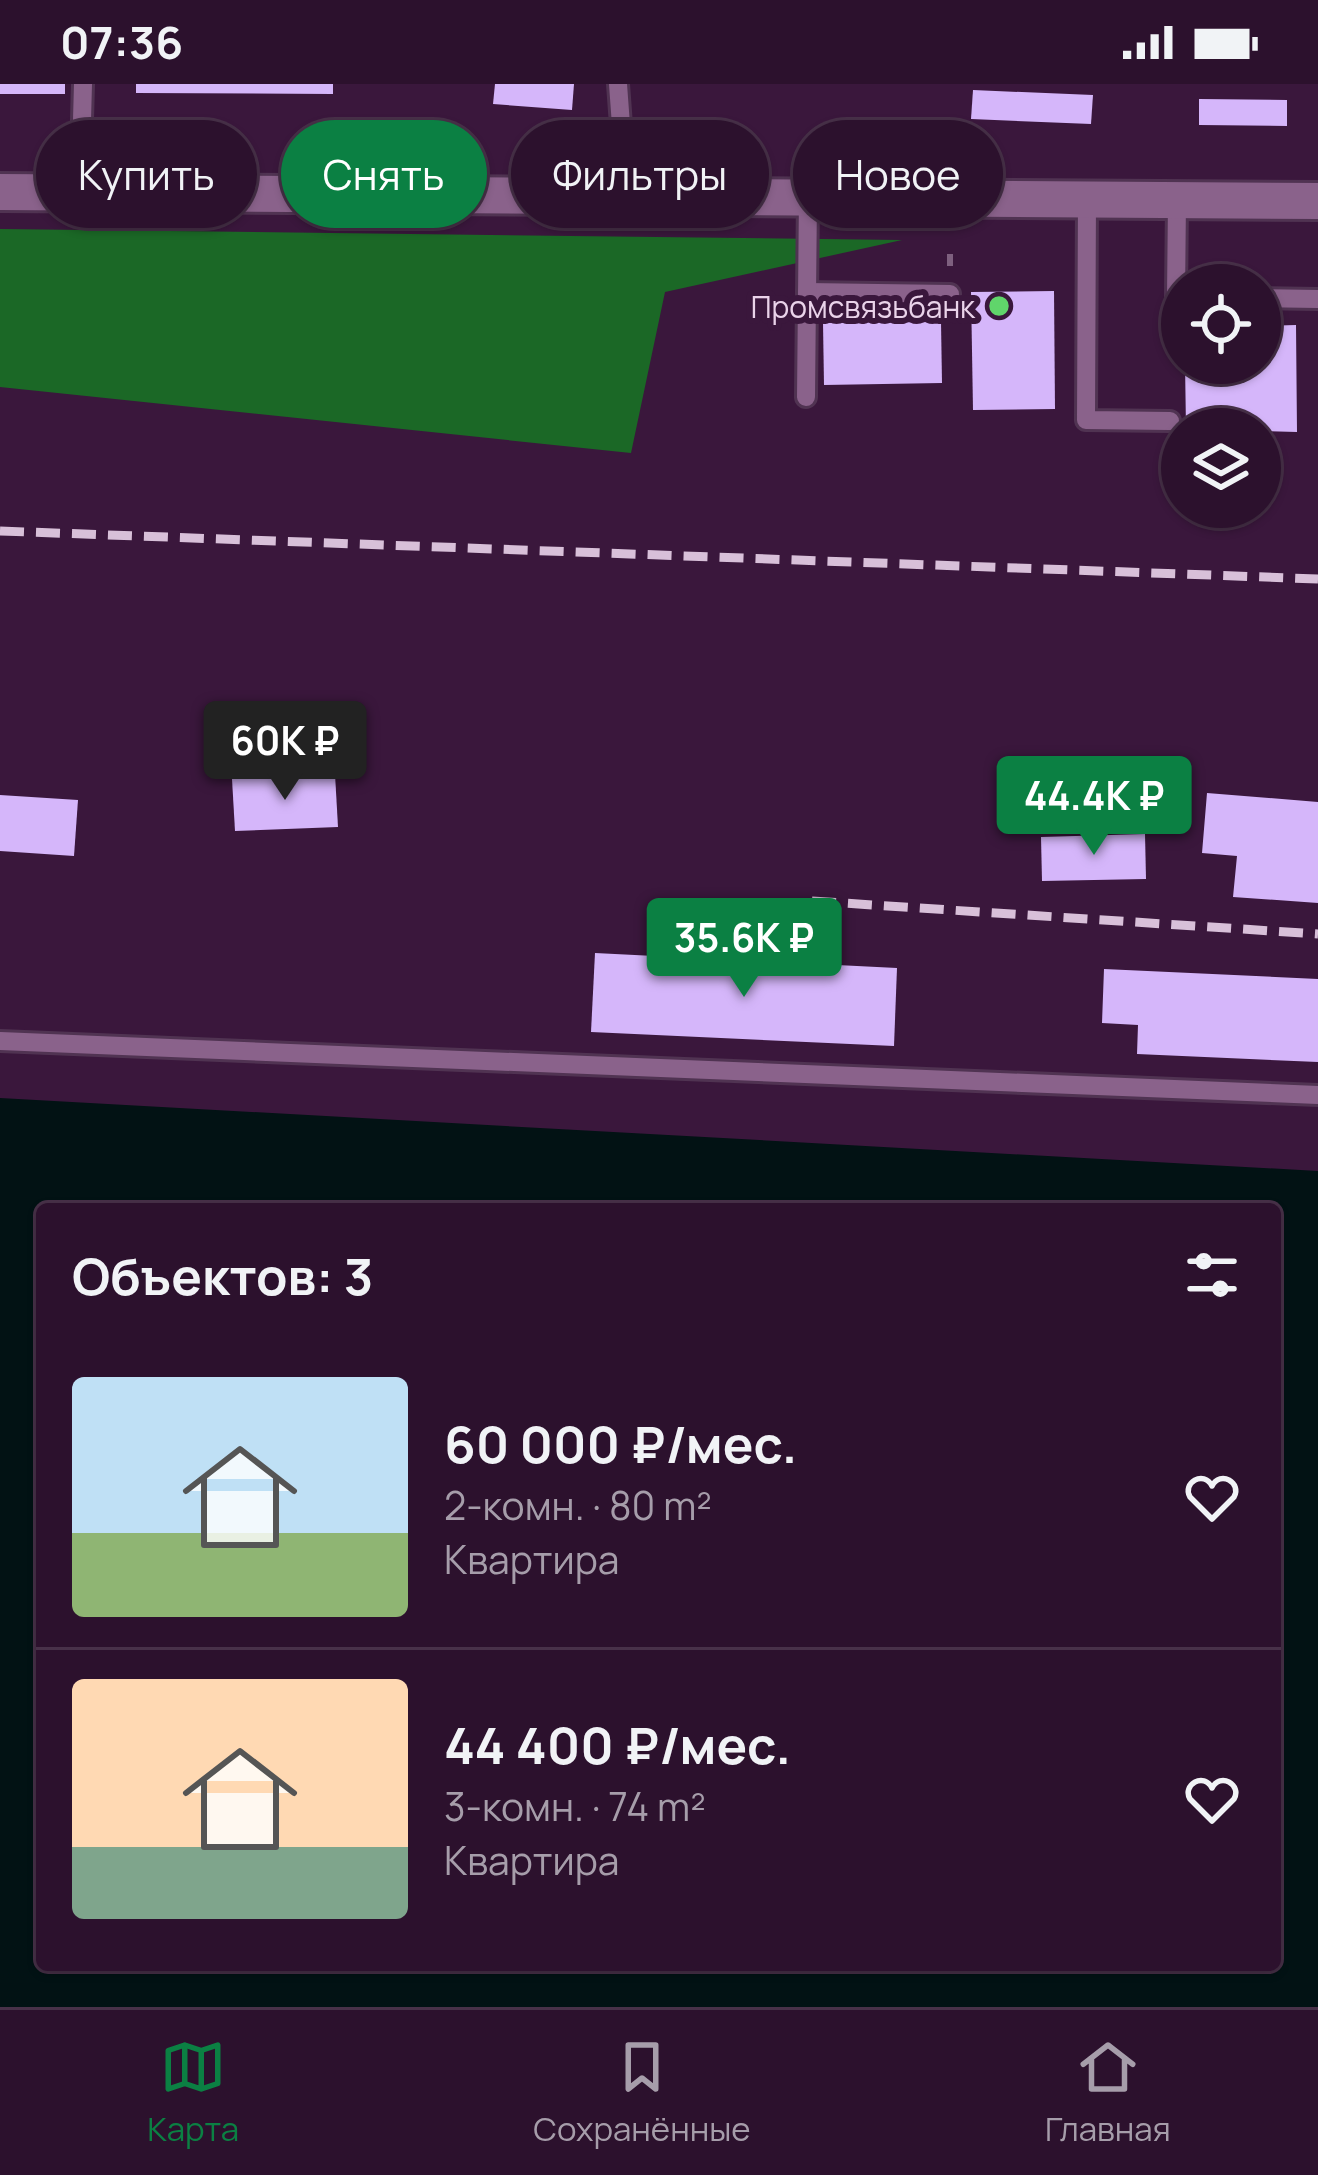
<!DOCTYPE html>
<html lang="ru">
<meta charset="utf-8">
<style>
:root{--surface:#2c112d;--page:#381f39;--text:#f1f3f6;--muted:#a69daa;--line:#483149;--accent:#0b8043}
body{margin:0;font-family:Manrope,sans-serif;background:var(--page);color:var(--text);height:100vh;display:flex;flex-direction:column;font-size:45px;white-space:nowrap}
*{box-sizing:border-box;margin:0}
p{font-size:39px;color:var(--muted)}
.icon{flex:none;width:66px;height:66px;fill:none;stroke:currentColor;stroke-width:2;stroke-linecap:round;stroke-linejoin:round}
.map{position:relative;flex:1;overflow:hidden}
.panel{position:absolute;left:36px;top:1119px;width:1245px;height:768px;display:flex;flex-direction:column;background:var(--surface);border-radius:12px;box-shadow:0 3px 9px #0004,0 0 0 3px var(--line)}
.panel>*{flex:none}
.banner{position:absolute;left:36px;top:36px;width:1248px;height:108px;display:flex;gap:24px}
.tools{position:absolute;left:1161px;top:180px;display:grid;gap:24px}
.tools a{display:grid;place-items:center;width:120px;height:120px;border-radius:50%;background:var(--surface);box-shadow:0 3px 9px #0004,0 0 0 3px var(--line);font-size:60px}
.price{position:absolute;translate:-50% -102px;padding:0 27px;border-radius:12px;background:var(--accent);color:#fff;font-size:39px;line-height:78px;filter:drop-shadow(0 3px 6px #0008)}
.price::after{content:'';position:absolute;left:50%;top:72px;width:36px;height:27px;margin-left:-18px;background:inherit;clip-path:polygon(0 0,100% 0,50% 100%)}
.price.active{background:#222;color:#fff}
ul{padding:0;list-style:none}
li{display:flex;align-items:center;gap:36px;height:300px;padding:0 36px}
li+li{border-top:3px solid var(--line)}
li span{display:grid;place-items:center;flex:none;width:336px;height:240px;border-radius:12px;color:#555}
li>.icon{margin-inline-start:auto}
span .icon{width:144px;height:144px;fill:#fffc;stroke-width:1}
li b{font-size:51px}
h2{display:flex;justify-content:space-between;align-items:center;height:144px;padding:0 36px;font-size:51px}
.tag{padding:0 42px;border-radius:54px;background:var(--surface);box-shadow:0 3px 9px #0004,0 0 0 3px var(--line);font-size:42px;line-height:108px}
.tag.active{background:var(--accent);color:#fff}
.status{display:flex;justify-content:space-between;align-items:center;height:84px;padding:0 60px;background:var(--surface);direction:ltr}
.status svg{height:33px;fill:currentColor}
.tab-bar{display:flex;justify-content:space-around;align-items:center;height:168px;border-top:3px solid var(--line);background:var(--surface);font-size:33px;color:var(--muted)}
.tab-bar a{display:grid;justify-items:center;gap:6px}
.tab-bar .active{color:var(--accent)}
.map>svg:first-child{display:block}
</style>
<div class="status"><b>07:36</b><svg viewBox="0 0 49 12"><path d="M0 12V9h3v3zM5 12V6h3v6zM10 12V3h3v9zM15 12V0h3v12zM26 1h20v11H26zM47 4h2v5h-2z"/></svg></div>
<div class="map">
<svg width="1318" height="1923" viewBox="0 0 1318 1923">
<rect width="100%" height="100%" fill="#3a173c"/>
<!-- forest -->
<polygon fill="#1b6826" points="0,145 902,156 665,208 631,369 0,303"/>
<!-- water -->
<path fill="#021214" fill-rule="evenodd" d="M0,1014L1318,1087V1923H0ZM42,1125H1275V1881H42Z"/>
<!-- building -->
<g fill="#d5b6fa">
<rect x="0" y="0" width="65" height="10"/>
<polygon points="136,0 333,0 333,10 136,9"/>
<polygon points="495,0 574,0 572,26 493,20"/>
<polygon points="973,6 1093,11 1091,40 971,35"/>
<polygon points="1199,15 1287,16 1287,42 1199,41"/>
<polygon points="1054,207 1055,325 973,326 971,208"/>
<polygon points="941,238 942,299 824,301 823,239"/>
<polygon points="1296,241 1297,348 1186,345 1185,279 1260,279 1260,242"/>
<polygon points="335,690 338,743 235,747 232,695"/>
<polygon points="1207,709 1318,718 1318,819 1233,813 1237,772 1202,769"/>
<polygon points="0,711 78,716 74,772 0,767"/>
<polygon points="1145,750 1146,795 1042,797 1041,753"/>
<polygon points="595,869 897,884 894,962 591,948"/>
<polygon points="1104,885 1318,895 1318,978 1137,970 1138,941 1102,939"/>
</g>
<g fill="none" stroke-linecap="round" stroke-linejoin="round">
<!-- lane casing -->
<g stroke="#503352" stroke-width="24">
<g id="lane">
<polyline points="618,0 626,110"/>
<polyline points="80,108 83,0"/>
<polyline points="1087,115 1086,336 1170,337"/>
<polyline points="1177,116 1176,213 1182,213"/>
<polyline points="807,208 950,210"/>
<polyline points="1260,214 1318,215"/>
<polyline points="806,313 808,112"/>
<polyline points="0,957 1318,1011"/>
</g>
</g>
<!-- secondary casing -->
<g stroke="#503352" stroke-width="42">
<polyline id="secondary" points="0,108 1318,117"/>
</g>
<!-- path -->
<polyline stroke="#7e607f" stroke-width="6" stroke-dasharray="12 6" stroke-linecap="butt" points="950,182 950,166"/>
<!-- lane -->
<use href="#lane" stroke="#8a628b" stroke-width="18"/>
<!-- secondary -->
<use href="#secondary" stroke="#8a628b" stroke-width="36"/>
<!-- rail -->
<g stroke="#d8c0d9" stroke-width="9" stroke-dasharray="24 12" stroke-linecap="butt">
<polyline points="0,447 1318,495"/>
<polyline points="812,817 1318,850"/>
</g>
</g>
<!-- markers -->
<circle fill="#60d56b" stroke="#3a173c" stroke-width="4.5" cx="999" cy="222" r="12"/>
<g text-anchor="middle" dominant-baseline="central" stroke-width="12" stroke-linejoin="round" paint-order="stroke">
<!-- poi labels -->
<g font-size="30" fill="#ead3ea" stroke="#3a173c" text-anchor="end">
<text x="975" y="222">Промсвязьбанк</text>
</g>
</g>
</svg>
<div class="tools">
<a><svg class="icon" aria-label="locate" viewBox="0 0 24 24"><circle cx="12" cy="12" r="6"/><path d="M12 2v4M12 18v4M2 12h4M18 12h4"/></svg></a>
<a><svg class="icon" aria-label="layers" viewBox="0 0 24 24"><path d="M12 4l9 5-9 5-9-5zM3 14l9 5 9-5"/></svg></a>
</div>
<b class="price active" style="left:285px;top:719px">60K ₽</b>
<b class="price" style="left:1094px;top:774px">44.4K ₽</b>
<b class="price" style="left:744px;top:916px">35.6K ₽</b>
<div class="banner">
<a class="tag">Купить</a>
<a class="tag active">Снять</a>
<a class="tag">Фильтры</a>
<a class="tag">Новое</a>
</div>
<section class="panel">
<h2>Объектов: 3<svg class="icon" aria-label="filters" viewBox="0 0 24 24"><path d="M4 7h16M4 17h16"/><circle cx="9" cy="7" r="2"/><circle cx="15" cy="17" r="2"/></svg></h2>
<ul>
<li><span style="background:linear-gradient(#bfe0f5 65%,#8fb573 0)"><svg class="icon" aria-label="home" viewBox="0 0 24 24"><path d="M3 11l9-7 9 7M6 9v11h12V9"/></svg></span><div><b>60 000 ₽/мес.</b><p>2-комн. · 80 m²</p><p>Квартира</p></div><svg class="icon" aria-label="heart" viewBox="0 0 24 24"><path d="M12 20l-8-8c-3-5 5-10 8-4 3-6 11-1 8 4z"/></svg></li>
<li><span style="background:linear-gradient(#ffd9b3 70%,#7fa58c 0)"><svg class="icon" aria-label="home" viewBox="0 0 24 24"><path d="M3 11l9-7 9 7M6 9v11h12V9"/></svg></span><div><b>44 400 ₽/мес.</b><p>3-комн. · 74 m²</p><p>Квартира</p></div><svg class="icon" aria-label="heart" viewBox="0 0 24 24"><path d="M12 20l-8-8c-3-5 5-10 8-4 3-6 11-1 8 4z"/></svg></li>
</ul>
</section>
</div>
<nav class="tab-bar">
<a class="active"><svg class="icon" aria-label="map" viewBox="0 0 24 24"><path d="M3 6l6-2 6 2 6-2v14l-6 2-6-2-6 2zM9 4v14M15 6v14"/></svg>Карта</a>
<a><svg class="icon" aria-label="saved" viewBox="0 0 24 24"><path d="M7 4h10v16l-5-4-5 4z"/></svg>Сохранённые</a>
<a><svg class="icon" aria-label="home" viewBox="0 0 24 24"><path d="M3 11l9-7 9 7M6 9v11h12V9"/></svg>Главная</a>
</nav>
